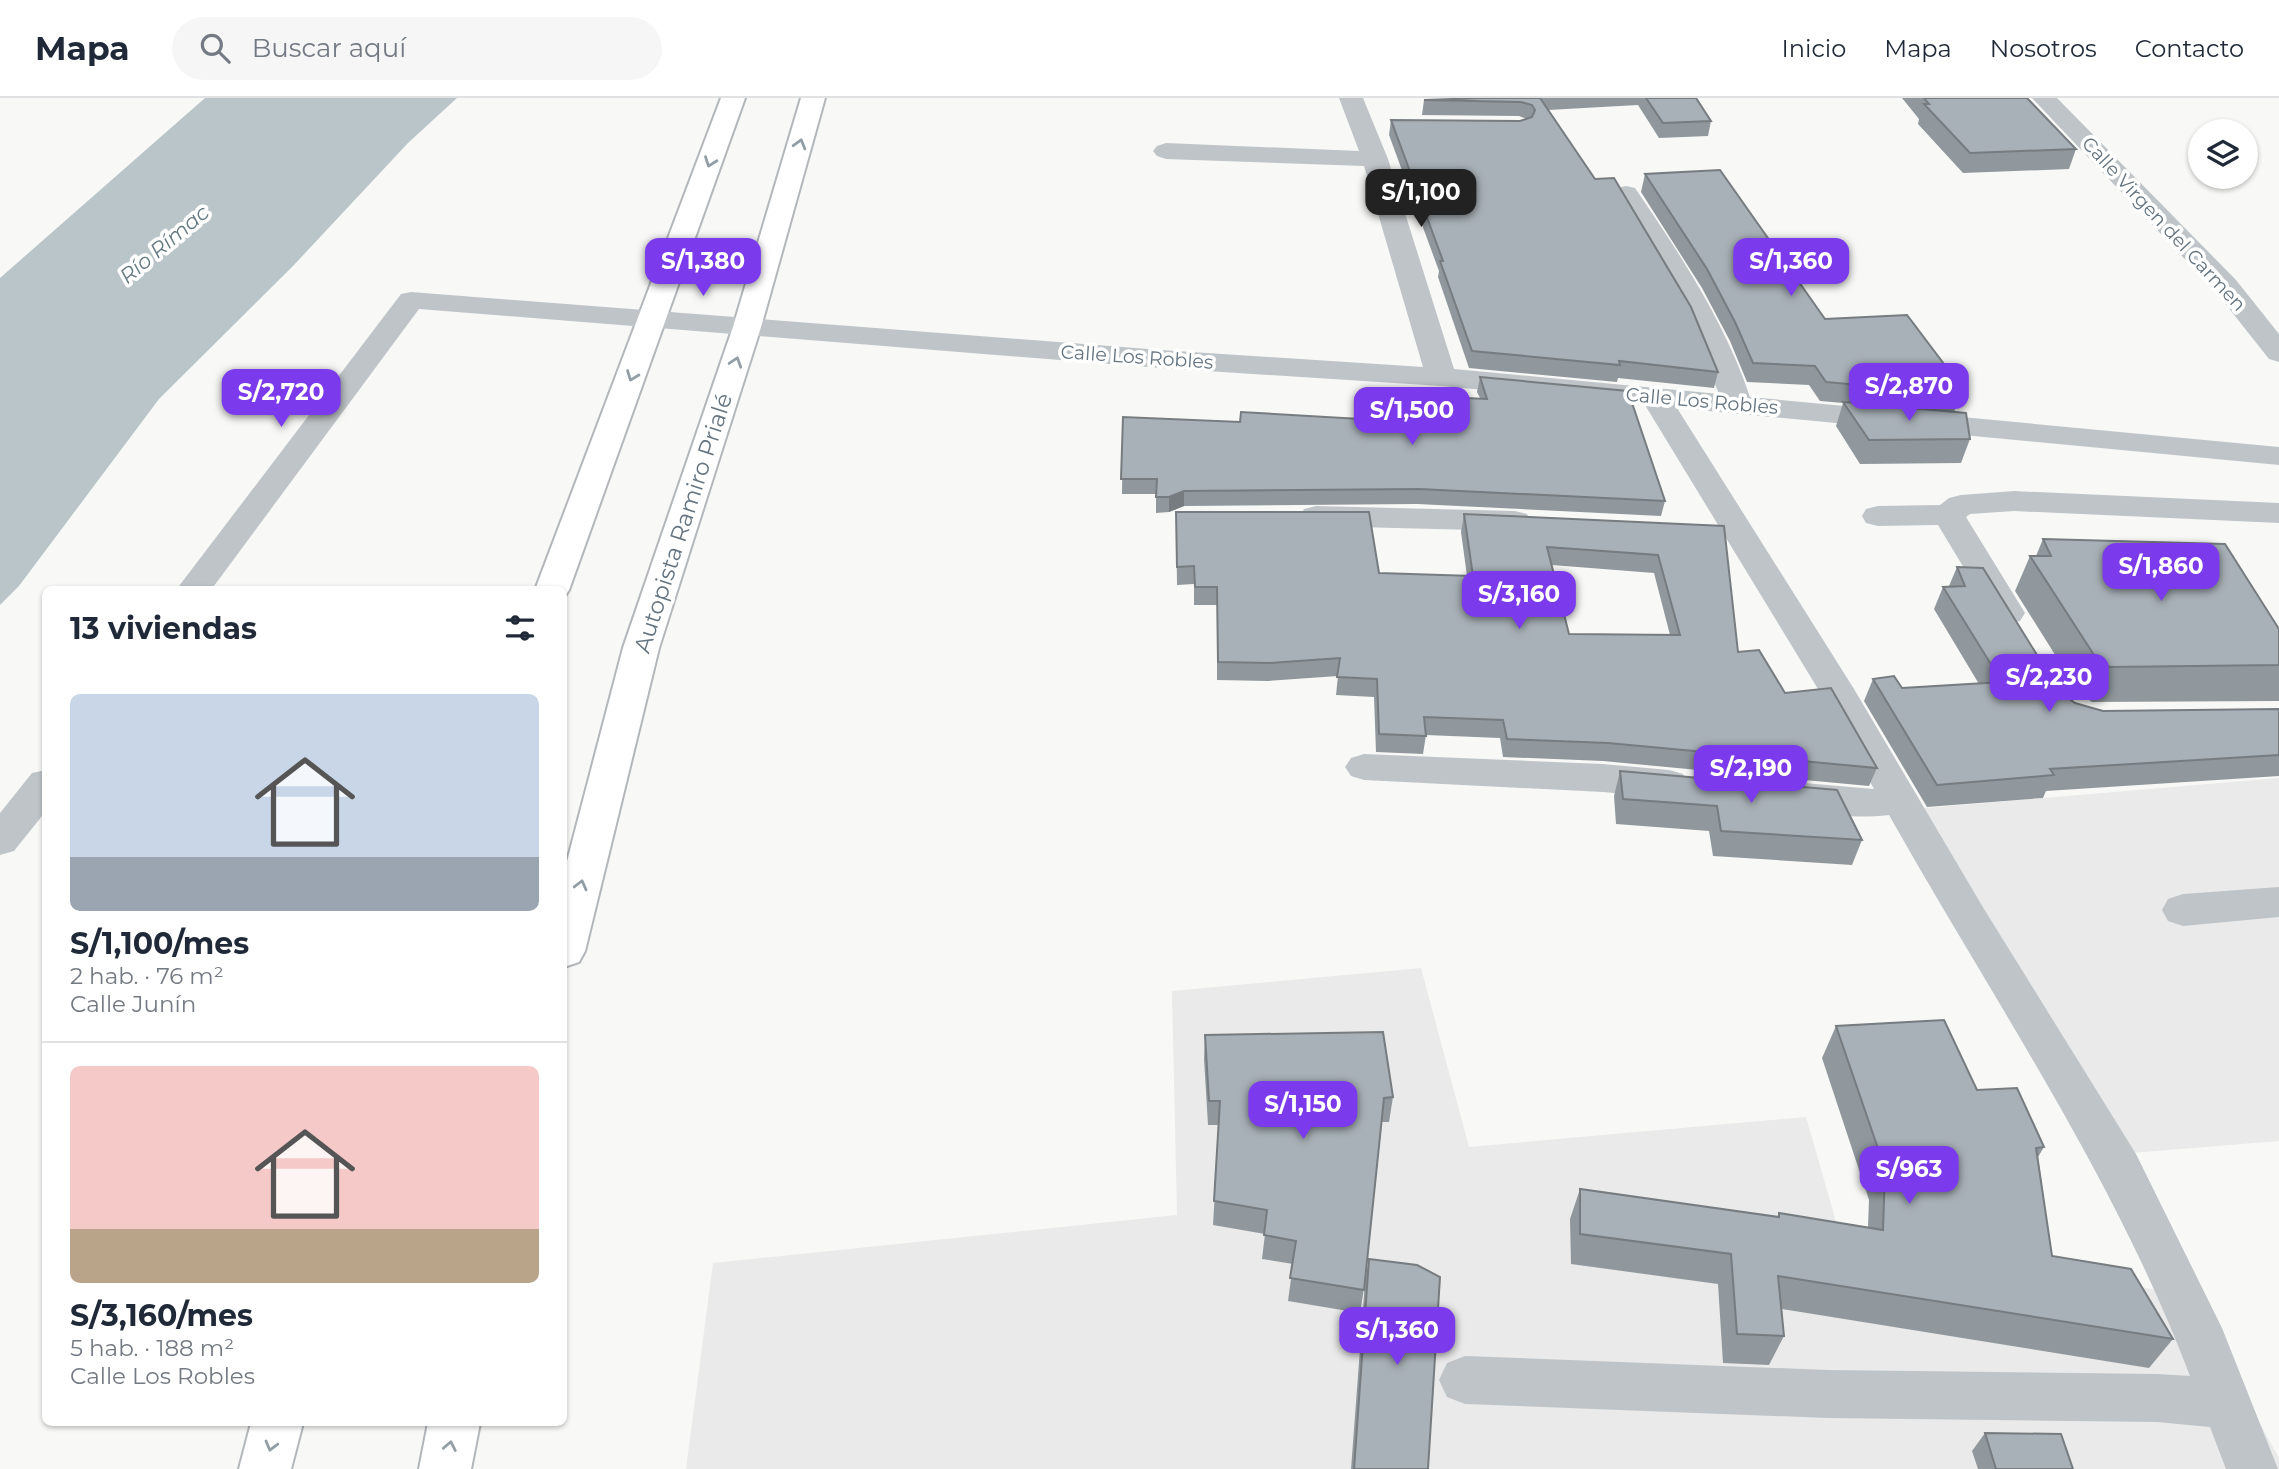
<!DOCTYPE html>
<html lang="es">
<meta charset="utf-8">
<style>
:root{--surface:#fff;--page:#f6f6f7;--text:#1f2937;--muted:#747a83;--line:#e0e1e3;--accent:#7c3aed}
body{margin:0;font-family:Montserrat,sans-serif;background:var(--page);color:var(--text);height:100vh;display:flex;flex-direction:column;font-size:26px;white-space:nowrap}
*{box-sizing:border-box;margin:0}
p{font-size:23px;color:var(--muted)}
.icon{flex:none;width:38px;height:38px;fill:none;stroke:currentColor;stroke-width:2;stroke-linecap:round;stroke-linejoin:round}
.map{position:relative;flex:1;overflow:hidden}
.panel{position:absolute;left:42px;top:488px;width:525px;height:840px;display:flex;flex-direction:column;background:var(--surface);border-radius:10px;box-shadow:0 2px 5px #0004}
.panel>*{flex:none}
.tools{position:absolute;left:2188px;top:21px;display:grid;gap:14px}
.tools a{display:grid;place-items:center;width:70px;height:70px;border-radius:50%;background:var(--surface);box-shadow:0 2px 5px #0004;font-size:35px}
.price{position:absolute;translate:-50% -60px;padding:0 16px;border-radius:14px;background:var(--accent);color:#fff;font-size:23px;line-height:46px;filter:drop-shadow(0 2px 4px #0008)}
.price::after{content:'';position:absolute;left:50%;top:42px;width:21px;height:16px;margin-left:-10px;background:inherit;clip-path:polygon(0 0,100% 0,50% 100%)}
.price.on{background:#222;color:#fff}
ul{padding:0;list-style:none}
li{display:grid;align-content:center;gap:14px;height:371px;padding:0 28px}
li+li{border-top:2px solid var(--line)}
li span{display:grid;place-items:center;height:217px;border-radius:10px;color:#555}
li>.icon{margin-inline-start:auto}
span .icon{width:126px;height:126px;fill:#fffc;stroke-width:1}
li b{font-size:30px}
h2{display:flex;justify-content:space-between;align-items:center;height:84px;padding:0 28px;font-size:30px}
header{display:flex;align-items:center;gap:42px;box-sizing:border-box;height:98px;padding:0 35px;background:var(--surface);border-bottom:2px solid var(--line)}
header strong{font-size:33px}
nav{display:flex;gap:38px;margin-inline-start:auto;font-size:24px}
.search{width:490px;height:63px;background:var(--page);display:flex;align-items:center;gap:18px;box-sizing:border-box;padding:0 24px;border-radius:38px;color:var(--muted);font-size:26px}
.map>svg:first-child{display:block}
</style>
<header>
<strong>Mapa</strong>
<div class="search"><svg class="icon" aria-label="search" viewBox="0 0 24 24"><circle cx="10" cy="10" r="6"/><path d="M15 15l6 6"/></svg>Buscar aquí</div>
<nav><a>Inicio</a><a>Mapa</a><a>Nosotros</a><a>Contacto</a></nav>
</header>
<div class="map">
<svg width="2279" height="1371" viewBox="0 0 2279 1371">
<rect width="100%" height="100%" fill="#f8f9f6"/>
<!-- built -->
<g fill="#e9eae9">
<polygon points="2279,680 2279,1043 2119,1056 1915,711"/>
<polygon points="1421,870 1469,1049 1806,1019 1843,1148 2137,1188 2191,1200 2279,1360 2279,1371 686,1371 713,1165 1177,1117 1172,893"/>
</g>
<!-- water -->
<polygon fill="#b9c5c9" points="205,0 457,0 408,45 293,168 159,301 19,488 0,507 0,180"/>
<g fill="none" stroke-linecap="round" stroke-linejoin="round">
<!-- highway casing -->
<g stroke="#b3b7bb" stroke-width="4">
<g id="highway">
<polygon points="721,0 745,0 569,492 564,500 564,492 535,492"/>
<polygon points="801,0 825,0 761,229 659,550 585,853 579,864 564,869 564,775 623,550 733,229"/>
<polygon points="251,1325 303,1325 291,1371 239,1371"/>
<polygon points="428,1325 480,1325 471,1371 419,1371"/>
</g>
</g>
<!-- minor -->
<g fill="#bfc4c8" fill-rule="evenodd">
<path d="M1339,0H1363L1388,61L1454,271L1719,296L1689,224L1613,96L1617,90L1626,88L1635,90C1680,156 1725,224 1750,299L2279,349V367L1677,310L1854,591L1984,811L2136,1056L2222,1230L2278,1371H2226L2210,1329L2157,1324L1828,1320L1465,1306L1447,1299L1439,1282L1447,1265L1465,1258L1828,1272L2157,1276L2190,1278C2115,1079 1993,902 1889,717C1855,721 1811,717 1778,708L1773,698L1778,688L1792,684L1874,691L1818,591L1645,307L1441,288L1161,270L419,211L211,492H176L401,196L411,194L1161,252L1423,269L1364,68L1166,61L1157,58L1153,53L1157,48L1166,45L1359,53Z"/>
<polygon points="2032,0 2057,0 2236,182 2279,236 2279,264 2269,261 2216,194"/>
<polygon points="2014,393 2279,405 2279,425 2014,413 1970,416 1966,419 2025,515 2020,523 2008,526 1996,523 1938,427 1878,428 1866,425 1862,418 1866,411 1878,408 1940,407 1949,400 1961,397"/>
<polygon points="1316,408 1515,413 1527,416 1531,423 1527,430 1515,433 1316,428 1304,425 1300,418 1304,411"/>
<polygon points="1364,656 1603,666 1669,672 1683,676 1688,686 1683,696 1669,700 1603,694 1364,682 1351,678 1345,669 1351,660"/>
<polygon points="46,672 46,713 14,753 0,757 0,715 32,675"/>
<polygon points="2279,789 2279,819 2183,828 2168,823 2162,812 2168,801 2183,796"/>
</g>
<!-- highway -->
<use href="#highway" fill="#fff" fill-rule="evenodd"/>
</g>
<!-- wall -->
<g fill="#90989d" fill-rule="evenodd">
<polygon points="1481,0 1696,0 1711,23 1708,38 1659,40 1638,7 1548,12 1718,274 1714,290 1618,280 1617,284 1469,270 1438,179 1439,173 1389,37 1391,22 1520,23 1527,21 1519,18 1422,17 1424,2"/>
<polygon points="1902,0 2027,0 2076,51 2069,71 1963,75 1918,26 1919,21"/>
<polygon points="1645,76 1825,221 1961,296 1954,314 1970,341 1961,365 1860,366 1836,328 1843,305 1820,303 1809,287 1747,284 1730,243 1702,190 1641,94"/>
<polygon points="1480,279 1665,403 1661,418 1417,406 1184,408 1169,414 1156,415 1156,396 1122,396 1123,319 1240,324 1392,323 1391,312 1393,297 1480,300 1477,294"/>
<path d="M1176,414L1379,475L1467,478L1461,434L1464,416L1724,428L1738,554L1785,595L1877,670L1869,688L1603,663L1503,659L1500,640L1426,637L1423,656L1376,654L1374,599L1336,597L1338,578L1268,583L1217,582V507H1194V486L1177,487ZM1552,467L1654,475L1670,537L1569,536Z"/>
<polygon points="2043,441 2279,531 2279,603 2092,604 2079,595 2015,493 2030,458 2036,458"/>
<polygon points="1957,469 2060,594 2075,605 2103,613 2279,611 2279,678 2046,693 2043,700 1927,709 1864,603 1873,581 1902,590 1979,586 1934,511 1943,489 1949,488"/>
<polygon points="1620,673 1862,742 1852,767 1713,758 1709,733 1616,726 1614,698"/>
<polygon points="1836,928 1977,992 2044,1049 2038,1059 2052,1158 2173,1241 2149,1270 1782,1211 1784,1238 1769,1267 1723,1265 1718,1186 1571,1166 1570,1121 1580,1091 1777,1119 1779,1115 1868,1129 1869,1102 1822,960"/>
<polygon points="1205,937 1393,999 1389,1024 1382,1024 1365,1184 1369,1161 1428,1371 1351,1371 1365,1184 1360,1215 1288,1203 1293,1166 1262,1161 1265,1136 1213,1127 1219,1027 1208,1027 1204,961"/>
<polygon points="1985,1335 2073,1371 1978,1371 1972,1353"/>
</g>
<!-- shaded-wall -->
<polygon fill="#767c80" points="1184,393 1184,408 1169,414 1169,399"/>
<!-- building -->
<g fill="#a8b1b7" stroke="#767c80" stroke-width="2" fill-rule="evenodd">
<polygon points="1481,0 1540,0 1595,81 1614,80 1691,209 1718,274 1619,263 1620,267 1472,253 1440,163 1443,163 1391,22 1520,23 1532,19 1535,12 1532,7 1521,4 1424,2"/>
<polygon points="1646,0 1696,0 1711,23 1663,25"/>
<polygon points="1924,0 2027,0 2076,51 1970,55 1924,6 1929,6"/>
<polygon points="1720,72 1825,221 1907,217 1959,286 1961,296 1826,284 1815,268 1753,265 1735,224 1707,171 1645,76"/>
<polygon points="1480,279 1628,293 1665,403 1419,391 1184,393 1169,399 1156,399 1157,381 1121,381 1123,319 1240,324 1241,314 1395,323 1393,297 1487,301"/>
<polygon points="1843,304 1966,315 1970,341 1869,342"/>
<path d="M1176,414H1369L1379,475L1473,478L1464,416L1724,428L1738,554L1759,552L1785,595L1831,590L1877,670L1608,645L1507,641L1503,622L1424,619L1426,638L1379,636L1377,581L1337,579L1340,560L1269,565L1218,564L1217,489H1195L1194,468L1177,469ZM1547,449L1658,457L1680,537L1569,536Z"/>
<polygon points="2043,441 2225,446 2279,531 2279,567 2110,569 2096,560 2030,458 2051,458"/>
<polygon points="1957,469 1983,470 2060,594 2075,605 2103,613 2279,611 2279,657 2050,671 2054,677 1937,687 1873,581 1894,578 1902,590 2002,584 1943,489 1965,488"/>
<polygon points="1620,673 1837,692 1862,742 1721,733 1717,708 1623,701"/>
<polygon points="1944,922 1977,992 2017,990 2044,1049 2036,1050 2052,1158 2131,1171 2173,1241 1778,1178 1784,1238 1737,1236 1731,1156 1580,1136 1580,1091 1779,1119 1779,1115 1883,1132 1885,1071 1836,928"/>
<polygon points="1383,934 1393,999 1384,1000 1364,1192 1290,1180 1296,1143 1264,1137 1267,1112 1214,1103 1220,1003 1209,1003 1205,937"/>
<polygon points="1369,1161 1417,1167 1440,1179 1428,1371 1354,1371"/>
<polygon points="1985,1335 2061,1336 2073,1371 1996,1371"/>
</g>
<!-- one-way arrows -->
<defs><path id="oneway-chevron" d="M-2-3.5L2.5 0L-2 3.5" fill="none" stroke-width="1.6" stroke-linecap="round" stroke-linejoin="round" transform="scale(1.75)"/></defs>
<g stroke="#929ea6">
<use href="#oneway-chevron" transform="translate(800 46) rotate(-74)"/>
<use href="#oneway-chevron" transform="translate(710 64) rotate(110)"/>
<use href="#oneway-chevron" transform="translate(736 264) rotate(-72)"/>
<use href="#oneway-chevron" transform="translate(632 278) rotate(111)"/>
<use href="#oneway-chevron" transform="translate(581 787) rotate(-76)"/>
<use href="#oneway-chevron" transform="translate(271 1348) rotate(105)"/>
<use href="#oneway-chevron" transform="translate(450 1348) rotate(-79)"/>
</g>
<g text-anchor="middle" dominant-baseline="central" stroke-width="7" stroke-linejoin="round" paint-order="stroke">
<!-- far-street labels -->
<g font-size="19" fill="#647480" stroke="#fff">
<text transform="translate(2164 126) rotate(47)">Calle Virgen del Carmen</text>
<text transform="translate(1137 259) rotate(4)">Calle Los Robles</text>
<text transform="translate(1702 303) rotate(5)">Calle Los Robles</text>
</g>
<!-- far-water labels -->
<g font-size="21" font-style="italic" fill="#647a82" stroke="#fff">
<text transform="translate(164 146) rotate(-40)">Río Rímac</text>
</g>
<!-- street labels -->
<g font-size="23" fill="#647480" stroke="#fff">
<text transform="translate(683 425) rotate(-72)">Autopista Ramiro Prialé</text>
</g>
</g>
</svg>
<div class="tools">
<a><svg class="icon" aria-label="layers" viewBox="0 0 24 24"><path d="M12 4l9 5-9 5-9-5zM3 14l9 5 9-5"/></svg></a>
</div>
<b class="price on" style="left:1421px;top:131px">S/1,100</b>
<b class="price" style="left:703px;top:200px">S/1,380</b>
<b class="price" style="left:1791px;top:200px">S/1,360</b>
<b class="price" style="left:1909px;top:325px">S/2,870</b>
<b class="price" style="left:281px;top:331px">S/2,720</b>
<b class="price" style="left:1412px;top:349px">S/1,500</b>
<b class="price" style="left:2161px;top:505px">S/1,860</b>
<b class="price" style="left:1519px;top:533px">S/3,160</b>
<b class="price" style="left:2049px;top:616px">S/2,230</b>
<b class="price" style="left:1751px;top:707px">S/2,190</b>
<b class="price" style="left:1303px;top:1043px">S/1,150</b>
<b class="price" style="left:1909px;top:1108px">S/963</b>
<b class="price" style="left:1397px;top:1269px">S/1,360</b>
<section class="panel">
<h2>13 viviendas<svg class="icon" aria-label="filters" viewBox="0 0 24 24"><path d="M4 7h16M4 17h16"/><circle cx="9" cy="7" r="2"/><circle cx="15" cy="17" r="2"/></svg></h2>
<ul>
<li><span style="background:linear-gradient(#c9d6e8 75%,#9aa5b1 0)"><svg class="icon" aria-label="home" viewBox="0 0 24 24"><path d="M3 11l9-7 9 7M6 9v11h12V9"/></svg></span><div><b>S/1,100/mes</b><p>2 hab. · 76 m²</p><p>Calle Junín</p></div></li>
<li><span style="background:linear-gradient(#f6c9c9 75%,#b9a48a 0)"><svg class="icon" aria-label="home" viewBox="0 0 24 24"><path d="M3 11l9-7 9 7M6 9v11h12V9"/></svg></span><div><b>S/3,160/mes</b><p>5 hab. · 188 m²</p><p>Calle Los Robles</p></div></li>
</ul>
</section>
</div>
